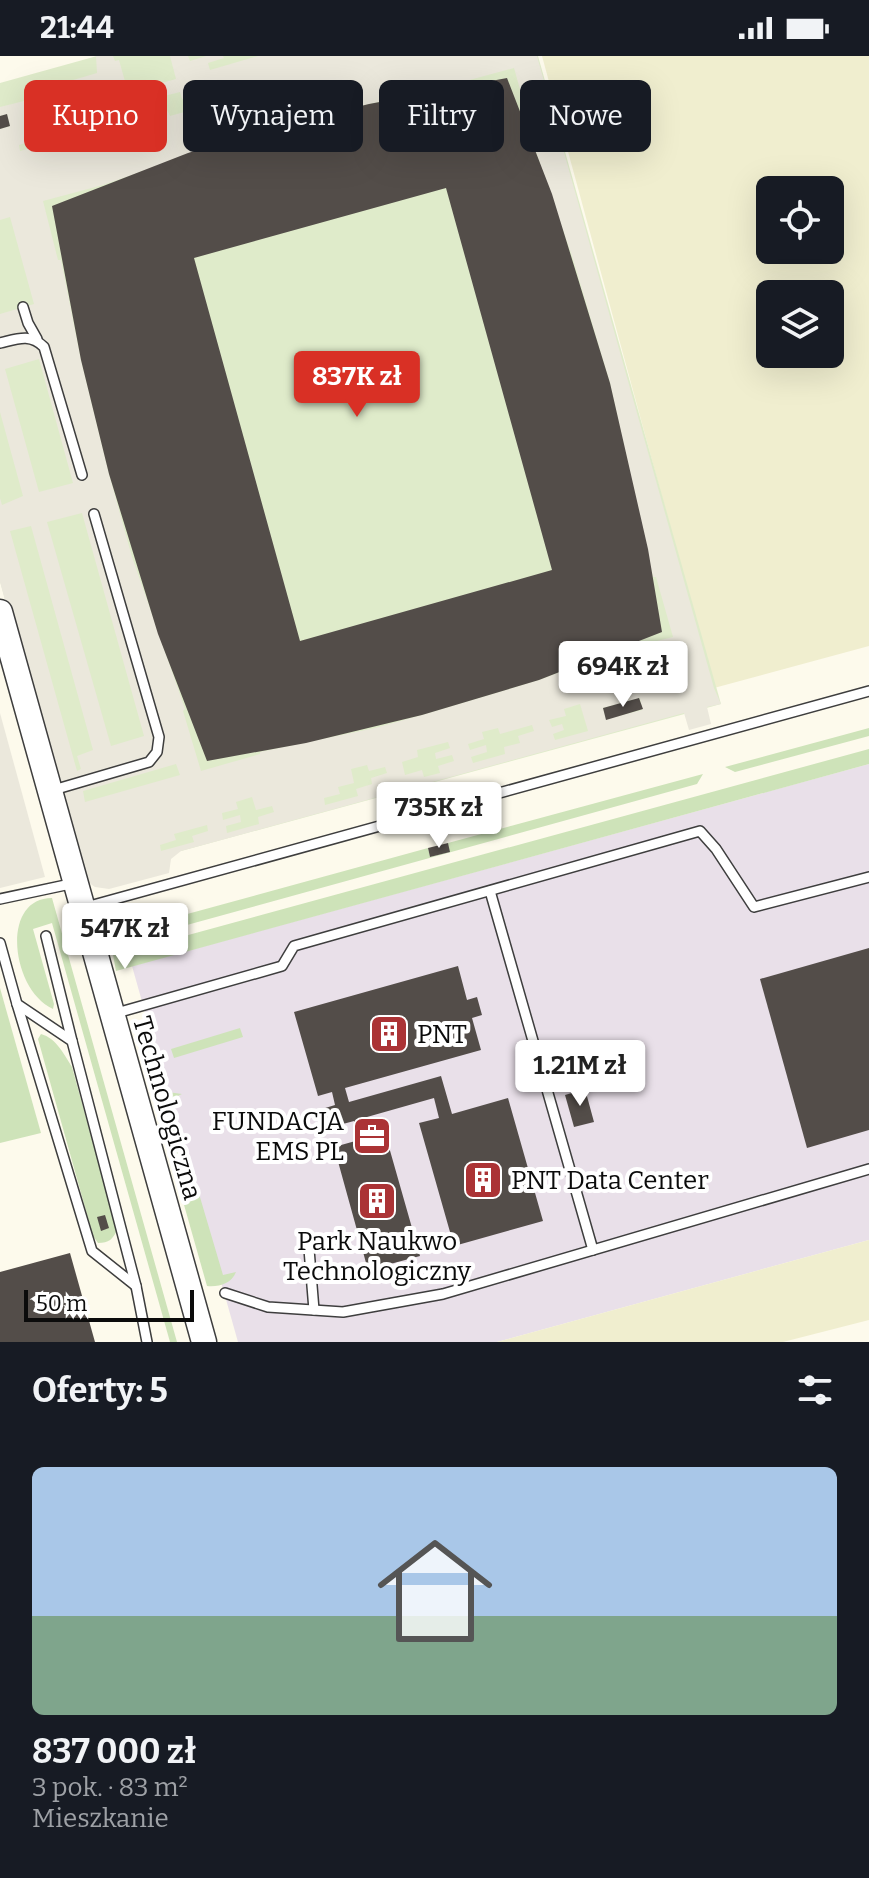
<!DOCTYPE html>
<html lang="pl">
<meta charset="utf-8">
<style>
:root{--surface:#171b24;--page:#242831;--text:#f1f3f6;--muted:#9ea1a6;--line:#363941;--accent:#d93025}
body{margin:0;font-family:Bitter,serif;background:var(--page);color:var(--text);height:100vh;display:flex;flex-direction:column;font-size:30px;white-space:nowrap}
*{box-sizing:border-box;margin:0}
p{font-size:26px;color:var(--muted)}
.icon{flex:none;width:44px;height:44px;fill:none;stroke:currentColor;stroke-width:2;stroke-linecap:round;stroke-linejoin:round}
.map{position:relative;height:1286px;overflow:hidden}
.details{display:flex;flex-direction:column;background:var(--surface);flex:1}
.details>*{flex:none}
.banner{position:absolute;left:24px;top:24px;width:822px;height:72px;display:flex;gap:16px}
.controls{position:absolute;left:756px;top:120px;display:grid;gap:16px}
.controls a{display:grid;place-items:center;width:88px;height:88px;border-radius:12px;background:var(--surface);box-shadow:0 8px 32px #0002;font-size:40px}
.scale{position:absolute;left:24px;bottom:20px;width:170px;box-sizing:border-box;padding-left:8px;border:4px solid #0b0b0b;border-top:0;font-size:22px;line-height:28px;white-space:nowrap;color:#0b0b0b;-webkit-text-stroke:6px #fff;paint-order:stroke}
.price{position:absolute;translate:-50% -68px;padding:0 18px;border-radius:8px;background:#fff;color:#222;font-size:26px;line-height:52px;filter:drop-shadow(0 2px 4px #0008)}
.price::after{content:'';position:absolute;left:50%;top:48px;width:24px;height:18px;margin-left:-12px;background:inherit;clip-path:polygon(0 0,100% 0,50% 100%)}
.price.current{background:var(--accent);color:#fff}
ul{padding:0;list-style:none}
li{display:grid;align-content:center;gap:16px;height:424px;padding:0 32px}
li+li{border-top:2px solid var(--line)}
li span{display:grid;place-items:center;height:248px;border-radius:12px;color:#555}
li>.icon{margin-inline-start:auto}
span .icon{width:144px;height:144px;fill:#fffc;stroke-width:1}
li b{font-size:34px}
h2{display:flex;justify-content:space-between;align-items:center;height:96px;padding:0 32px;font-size:34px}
.chip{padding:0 28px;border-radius:12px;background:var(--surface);box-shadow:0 8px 32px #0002;font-size:28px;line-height:72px}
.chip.current{background:var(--accent);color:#fff}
.status{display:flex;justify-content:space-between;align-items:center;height:56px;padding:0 40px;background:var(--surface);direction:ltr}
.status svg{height:22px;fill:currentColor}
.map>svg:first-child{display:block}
</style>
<div class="status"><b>21:44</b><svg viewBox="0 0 49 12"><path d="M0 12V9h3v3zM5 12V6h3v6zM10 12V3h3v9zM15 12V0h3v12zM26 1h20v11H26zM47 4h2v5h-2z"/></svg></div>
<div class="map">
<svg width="869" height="1286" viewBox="0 0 869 1286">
<rect width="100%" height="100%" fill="#fdfaec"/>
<!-- industrial -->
<polygon fill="#e9e0e9" points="869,708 869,1184 497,1286 238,1286 132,910"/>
<!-- farmland -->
<g fill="#f0eecf" fill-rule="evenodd">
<path d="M542,0H869V590L714,632ZM770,134H830V194H770ZM770,238H830V298H770Z"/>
<polygon points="869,1184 869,1264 783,1286 497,1286"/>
</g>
<!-- green -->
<g fill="#cee3b9">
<polygon points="869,672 869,680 735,716 725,711"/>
<polygon points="869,693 869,708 116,915 111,888 121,877 147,869 153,878 170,884"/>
<polygon points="703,718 697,728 176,872 166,871 158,866 428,792 430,801 449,796 448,787"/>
<path d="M52,842L177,1286H170L52,867L33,873L54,948L53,953C11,934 0,842 52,842Z"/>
<polygon points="0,932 41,1077 0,1087"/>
<polygon points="240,972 243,981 174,1002 171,993"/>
<path d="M41,978C56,982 64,998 72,1011L117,1174C113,1183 109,1187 98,1187L93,1180L38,983Z"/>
<path d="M168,1036L182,1038L171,1043L223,1219L236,1216C231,1228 219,1231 207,1230L154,1043Z"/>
</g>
<!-- pitch -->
<polygon fill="#dfebca" points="97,0 538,0 721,648 181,795 80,817 0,525 0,27"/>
<!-- plaza -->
<g fill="#ebe8dc" fill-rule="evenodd">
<path d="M96,0H113L115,5L119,4L128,36L176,23L170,0H188L190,5L206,0H223L224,2L208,7L210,14L258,0H537L714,632L721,648L707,651L711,668L689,674L684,657L181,795L171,803L169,817L109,833L95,831L85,824L80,817L0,526V442L2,449L23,440L0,356V258L34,248L10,161L0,164V73L10,70L7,59L0,60V51L24,45L26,51L42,47L39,34L97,17ZM514,12L531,72L528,73L572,200L610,327L653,521H656L673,581L613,596L539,624L422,659L375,672L260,696V698L201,715L183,655L185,653L132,501L109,418L81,304L61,204H58L43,145L103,129L255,76L369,48L455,30V28ZM180,36L182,43L198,38L200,45L232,36L234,42L218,47L220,53L204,58L202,51L170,60L167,54L151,58L150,52L166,48L164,40ZM82,64L83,70L67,75L69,82L20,95L19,89L35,84L33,77ZM39,303L73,427L39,436L5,313ZM82,457L144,680L111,690L47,466ZM31,470L93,694L77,700L81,713L77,715L10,475ZM640,642L642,654L606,663L603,652ZM580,648L588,675L555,684L553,678L564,674L562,668L552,671L549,664L566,660L564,653ZM532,669L534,675L518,680L520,687L504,691L505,698L473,707L471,701L487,696L486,689L470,694L468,688L484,683L482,676L498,672L500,678ZM448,686L450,692L435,697L436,703L452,699L454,705L438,710L440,717L424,721L422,714L405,719L402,706L418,701L417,694ZM176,708L180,719L85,746L83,735ZM367,709L369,715L385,711L387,717L371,722L372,728L356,733L358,740L325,749L324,742L340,738L338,731L354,727L351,713ZM252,741L256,754L272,750L274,756L258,761L259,768L227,777L226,770L241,766L240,759L223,764L222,757L238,753L236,746ZM207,769L208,775L192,780L194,786L161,795L160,789L176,784L174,778Z"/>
<polygon points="0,657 45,821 0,832"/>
</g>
<!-- building -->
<g fill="#534d49" fill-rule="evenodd">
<path d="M507,22L552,138L610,327L648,493L662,576L539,624L422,659L306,687L207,705L158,578L109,418L81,304L52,150L188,97L255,76L369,48ZM446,132L552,514L300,585L194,202Z"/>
<polygon points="7,58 10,70 0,73 0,60"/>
<polygon points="639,642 643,653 606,664 603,652"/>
<polygon points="448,787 450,796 430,801 428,792"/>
<polygon points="869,892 869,1074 807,1092 760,923"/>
<polygon points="458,910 467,944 477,941 482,959 472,962 481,994 345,1032 349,1046 441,1020 452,1058 508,1042 543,1165 454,1190 419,1067 439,1062 434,1042 367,1061 372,1080 385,1077 420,1200 368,1214 334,1091 359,1084 354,1065 328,1072 322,1053 335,1049 332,1036 318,1040 294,956"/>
<polygon points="585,1033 594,1066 574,1071 565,1039"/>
<polygon points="105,1159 109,1172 101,1175 97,1161"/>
<polygon points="70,1197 95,1286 0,1286 0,1216"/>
</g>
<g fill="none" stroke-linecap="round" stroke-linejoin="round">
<!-- service casing -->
<g stroke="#3e3e3e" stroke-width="12">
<g id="service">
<polyline points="23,251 28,267 37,283"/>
<path d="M0,287C17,283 30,277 44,291L82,419"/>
<polyline points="50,735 149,706 157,696 159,681 94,458"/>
<polyline points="490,835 593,1194"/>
<polyline points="0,843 75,827"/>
<polyline points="86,851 869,635"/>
<polyline points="46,880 72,985"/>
<polyline points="0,887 17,948 72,985 136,1230 147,1286"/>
<polyline points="17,948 92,1195 136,1230"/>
<polyline points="113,958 282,910 294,890 700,775 716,793 754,851 869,821"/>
<polyline points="309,1193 314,1254"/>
<polyline points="225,1237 268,1251 343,1256 443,1238 869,1113"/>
</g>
</g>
<!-- tertiary casing -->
<g stroke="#3e3e3e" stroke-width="27">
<polyline id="tertiary" points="0,556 204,1286"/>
</g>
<!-- service -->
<use href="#service" stroke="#fff" stroke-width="9"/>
<!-- tertiary -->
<use href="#tertiary" stroke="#fff" stroke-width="24"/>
</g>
<!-- icons -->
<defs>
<g id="building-square" transform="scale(2)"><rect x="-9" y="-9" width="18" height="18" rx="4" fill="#ab3335" stroke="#fff"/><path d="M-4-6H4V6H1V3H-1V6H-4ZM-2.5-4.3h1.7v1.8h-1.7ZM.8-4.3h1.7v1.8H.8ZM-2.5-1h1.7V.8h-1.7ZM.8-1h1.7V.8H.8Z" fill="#fff"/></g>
<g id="office-square" transform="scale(2)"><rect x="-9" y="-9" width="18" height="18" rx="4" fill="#ab3335" stroke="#fff"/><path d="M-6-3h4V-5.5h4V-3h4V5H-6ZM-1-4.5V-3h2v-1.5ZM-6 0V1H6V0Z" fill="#fff"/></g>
</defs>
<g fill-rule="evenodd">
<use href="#building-square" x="389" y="978"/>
<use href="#office-square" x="372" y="1080"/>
<use href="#building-square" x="483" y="1124"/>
<use href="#building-square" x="377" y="1145"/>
</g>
<g text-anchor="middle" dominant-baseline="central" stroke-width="8" stroke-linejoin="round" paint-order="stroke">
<!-- poi labels -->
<g font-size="26" fill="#0b0b0b" stroke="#fff" text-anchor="start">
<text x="417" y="978">PNT</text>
<text x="344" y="1065" text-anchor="end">FUNDACJA<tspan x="344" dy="30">EMS PL</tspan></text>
<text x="511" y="1124">PNT Data Center</text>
<text x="377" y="1185" text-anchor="middle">Park Naukwo<tspan x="377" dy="30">Technologiczny</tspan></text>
</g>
<!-- street labels -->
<g font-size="26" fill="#0b0b0b" stroke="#fff">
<text transform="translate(167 1052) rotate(74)">Technologiczna</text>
</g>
</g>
</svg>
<div class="controls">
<a><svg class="icon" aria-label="locate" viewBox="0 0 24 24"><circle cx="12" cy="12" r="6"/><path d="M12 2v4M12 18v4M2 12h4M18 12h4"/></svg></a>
<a><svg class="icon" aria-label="layers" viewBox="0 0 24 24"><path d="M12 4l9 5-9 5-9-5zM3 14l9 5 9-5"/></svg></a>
</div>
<div class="scale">50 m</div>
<b class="price current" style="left:357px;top:363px">837K zł</b>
<b class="price" style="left:623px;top:653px">694K zł</b>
<b class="price" style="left:439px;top:794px">735K zł</b>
<b class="price" style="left:125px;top:915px">547K zł</b>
<b class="price" style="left:580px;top:1052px">1.21M zł</b>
<div class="banner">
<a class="chip current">Kupno</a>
<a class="chip">Wynajem</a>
<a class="chip">Filtry</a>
<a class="chip">Nowe</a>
</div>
</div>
<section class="details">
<h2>Oferty: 5<svg class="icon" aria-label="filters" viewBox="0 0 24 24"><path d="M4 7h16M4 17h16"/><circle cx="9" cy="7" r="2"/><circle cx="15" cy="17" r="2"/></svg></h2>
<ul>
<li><span style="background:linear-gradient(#a9c7e8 60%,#7fa58c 0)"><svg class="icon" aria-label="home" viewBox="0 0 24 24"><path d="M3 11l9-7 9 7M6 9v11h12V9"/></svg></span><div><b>837 000 zł</b><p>3 pok. · 83 m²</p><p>Mieszkanie</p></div></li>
</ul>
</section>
